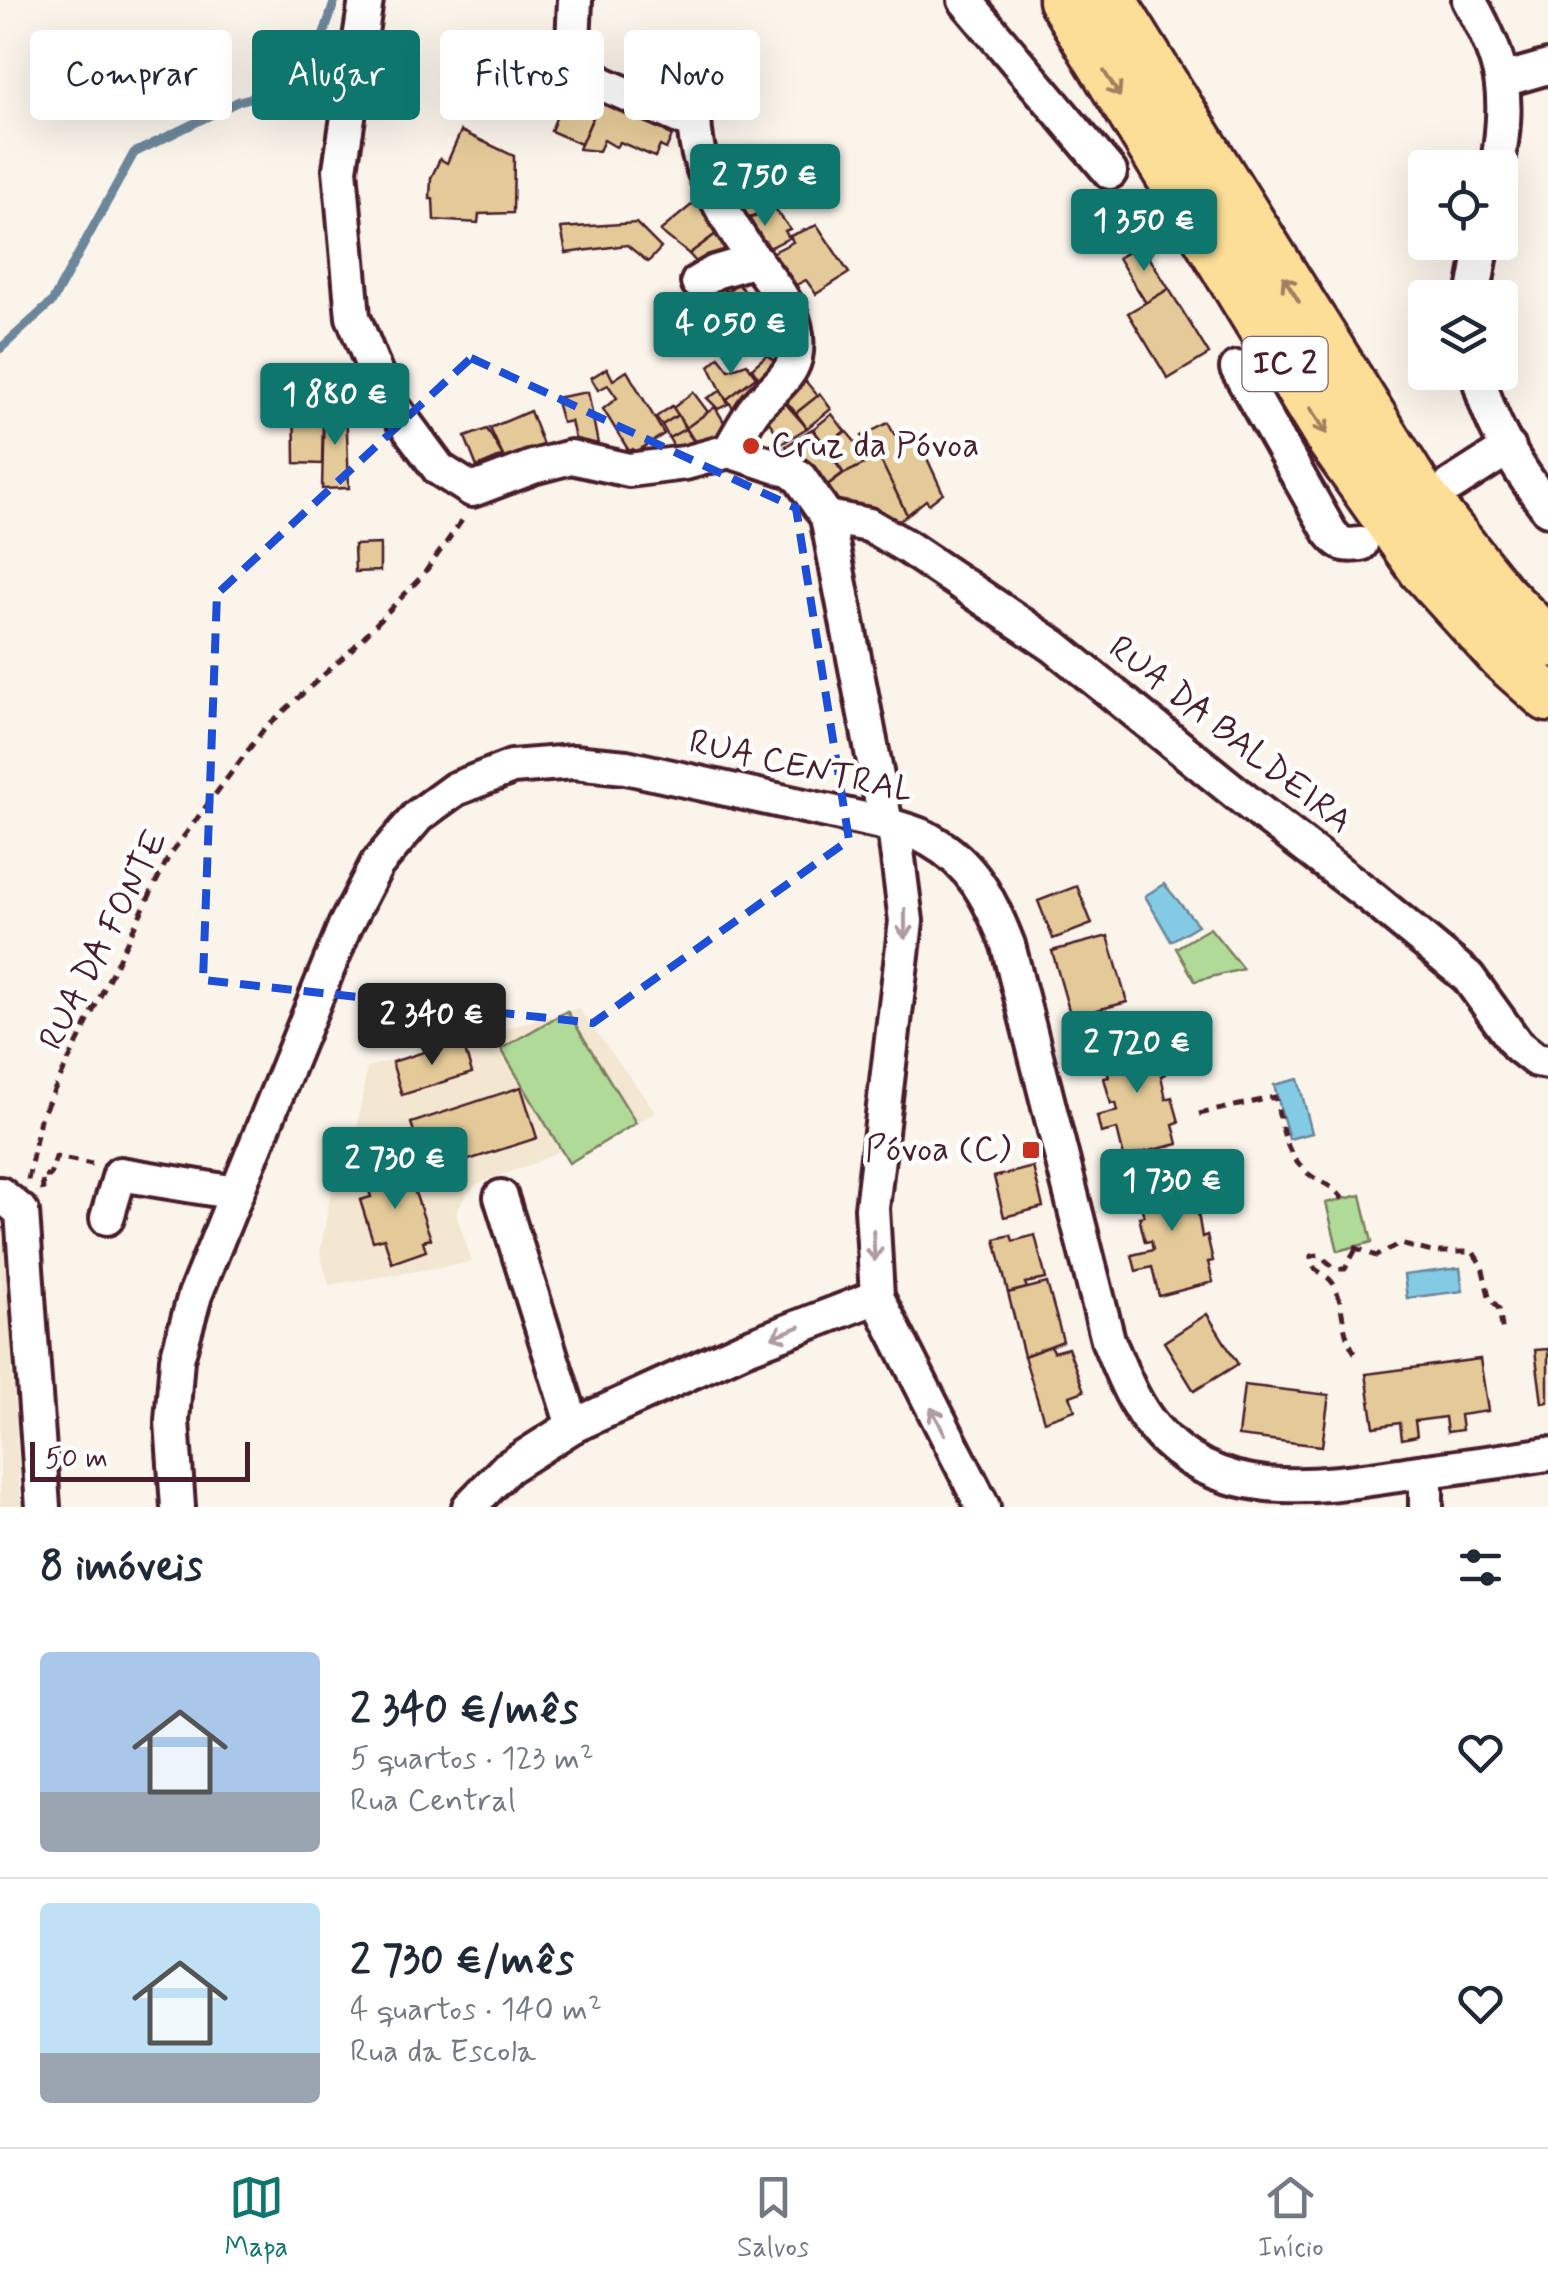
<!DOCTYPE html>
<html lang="pt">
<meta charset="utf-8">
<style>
:root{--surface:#fff;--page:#f6f6f7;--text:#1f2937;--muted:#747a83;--line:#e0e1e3;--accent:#0f766e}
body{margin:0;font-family:Mynerve,sans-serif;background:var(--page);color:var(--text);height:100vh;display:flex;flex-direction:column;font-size:38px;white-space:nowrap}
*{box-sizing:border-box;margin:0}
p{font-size:32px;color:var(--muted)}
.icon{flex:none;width:55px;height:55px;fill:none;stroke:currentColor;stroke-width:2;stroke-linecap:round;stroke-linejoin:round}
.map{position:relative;height:1507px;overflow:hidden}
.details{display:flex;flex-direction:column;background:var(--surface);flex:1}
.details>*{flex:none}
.banner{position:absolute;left:30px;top:30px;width:1000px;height:90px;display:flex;gap:20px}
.fabs{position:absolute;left:1408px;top:150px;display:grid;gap:20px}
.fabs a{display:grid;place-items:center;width:110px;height:110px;border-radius:10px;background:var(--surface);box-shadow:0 10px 40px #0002;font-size:50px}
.scale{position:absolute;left:30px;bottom:25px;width:220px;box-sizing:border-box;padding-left:10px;border:5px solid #4a1f2b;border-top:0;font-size:28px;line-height:35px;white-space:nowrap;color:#4a1f2b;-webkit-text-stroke:8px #fff;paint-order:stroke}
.price{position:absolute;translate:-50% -85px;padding:0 22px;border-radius:10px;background:var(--accent);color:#fff;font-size:32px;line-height:65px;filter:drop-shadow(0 2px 5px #0008)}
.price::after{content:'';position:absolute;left:50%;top:60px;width:30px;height:22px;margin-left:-15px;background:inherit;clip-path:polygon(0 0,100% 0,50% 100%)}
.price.selected{background:#222;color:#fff}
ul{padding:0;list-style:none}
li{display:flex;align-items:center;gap:30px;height:250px;padding:0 40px}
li+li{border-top:2px solid var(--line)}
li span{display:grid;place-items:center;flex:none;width:280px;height:200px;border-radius:10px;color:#555}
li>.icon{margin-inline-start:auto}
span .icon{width:120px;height:120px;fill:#fffc;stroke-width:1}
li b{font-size:42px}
h2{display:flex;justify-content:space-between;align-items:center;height:120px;padding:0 40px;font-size:42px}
.chip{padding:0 35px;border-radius:10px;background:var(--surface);box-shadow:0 10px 40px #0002;font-size:35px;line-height:90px}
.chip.selected{background:var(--accent);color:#fff}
.tab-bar{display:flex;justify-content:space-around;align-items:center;height:140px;border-top:2px solid var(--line);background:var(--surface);font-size:28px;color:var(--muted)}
.tab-bar a{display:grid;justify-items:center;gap:5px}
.tab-bar .selected{color:var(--accent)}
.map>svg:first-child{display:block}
</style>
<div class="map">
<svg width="1548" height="1507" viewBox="0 0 1548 1507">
<rect width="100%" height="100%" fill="#faf4eb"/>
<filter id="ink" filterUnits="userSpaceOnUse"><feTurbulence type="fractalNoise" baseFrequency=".01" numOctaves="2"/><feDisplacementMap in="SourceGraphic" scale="20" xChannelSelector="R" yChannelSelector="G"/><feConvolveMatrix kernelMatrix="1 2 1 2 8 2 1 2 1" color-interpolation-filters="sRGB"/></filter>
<g filter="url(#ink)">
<!-- built -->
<g fill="#f3e7d2">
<polygon points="578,1008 656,1112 569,1163 561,1150 535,1163 477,1184 467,1193 456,1213 472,1262 329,1285 320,1253 331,1191 355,1141 367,1067"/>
<polygon points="0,1234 5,1244 21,1507 0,1507"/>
</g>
<!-- green -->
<g fill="#afda97" stroke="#7c7c61" stroke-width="2.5">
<polygon points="1210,928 1243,969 1195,981 1176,948"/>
<polygon points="567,1011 636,1123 569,1163 501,1049"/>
<polygon points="1361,1195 1372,1242 1338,1251 1326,1203"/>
</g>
<!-- water -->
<g fill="#83cbe4" stroke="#6c869a" stroke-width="2.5">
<polygon points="1164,884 1198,925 1171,941 1145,896"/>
<polygon points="1298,1079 1312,1133 1289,1139 1274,1085"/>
<polygon points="1460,1268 1463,1291 1407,1298 1404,1275"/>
</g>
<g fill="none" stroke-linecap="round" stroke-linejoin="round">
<!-- stream -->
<polyline stroke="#6c869a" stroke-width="9" points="0,349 52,302 134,153 239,101 308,83 335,0"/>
</g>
<!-- building -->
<g fill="#e4ca99" stroke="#4a1f2b" stroke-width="2.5">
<polygon points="571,79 604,92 581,144 551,131"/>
<polygon points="604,92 670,120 666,132 672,136 666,149 660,146 655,157 620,142 616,147 604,140 599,151 579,149"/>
<polygon points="461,131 514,156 513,213 479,214 478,223 434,220 433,199 430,199 431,178 440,159 447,163"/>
<polygon points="753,181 761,195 733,206 725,188"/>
<polygon points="706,193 729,224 689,254 660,231"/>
<polygon points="767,194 774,207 738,222 732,209"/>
<polygon points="774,207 790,229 785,231 789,238 769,248 766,242 753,248 738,224"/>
<polygon points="636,223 661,248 648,262 627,245 566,253 561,228"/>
<polygon points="817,225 849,273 816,294 806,280 788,289 762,258 793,242 790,236"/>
<polygon points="727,226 738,257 703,270 689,254"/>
<polygon points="1141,244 1169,289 1146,303 1118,258"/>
<polygon points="713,279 727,292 707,312 723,326 697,352 683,337 694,327 682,316"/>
<polygon points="737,283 751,298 740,308 726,293"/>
<polygon points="1169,289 1209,354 1168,379 1128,313"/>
<polygon points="781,310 783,336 769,338 761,319"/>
<polygon points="767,355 784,369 766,390 752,368"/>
<polygon points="719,357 729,370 747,364 756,377 726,400 709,366"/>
<polygon points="607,368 613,380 627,371 664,434 636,452 633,449 629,451 603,409 617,398 608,385 598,390 591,378"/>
<polygon points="324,377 322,464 295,463 294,378"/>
<polygon points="756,377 765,390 736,413 727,399"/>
<polygon points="802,377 818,396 796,413 780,394"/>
<polygon points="721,391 728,404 718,409 707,398"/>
<polygon points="588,392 598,444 577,447 571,421 562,423 555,398"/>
<polygon points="693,392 708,412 686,428 673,408"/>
<polygon points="820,394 831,409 807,428 796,413"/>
<polygon points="778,395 807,428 778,446 773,439 777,433 766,418"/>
<polygon points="324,405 346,405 349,488 322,489"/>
<polygon points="672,406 678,415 662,425 656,417"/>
<polygon points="715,407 729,430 698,447 686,428"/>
<polygon points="530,411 545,450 507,465 490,428"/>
<polygon points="832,414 845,431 826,446 813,429"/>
<polygon points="678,415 685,429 669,438 662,425"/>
<polygon points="888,423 903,450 919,441 943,493 929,504 926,500 907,515 894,488 873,460 862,436"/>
<polygon points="487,429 503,456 477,467 465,437"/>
<polygon points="685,429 698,447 679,456 669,438"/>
<polygon points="812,429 843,473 822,489 786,446"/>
<polygon points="846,431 871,461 844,474 826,446"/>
<polygon points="879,457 907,515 891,527 849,513 825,488 844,474"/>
<polygon points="380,544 380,571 355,572 354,545"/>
<polygon points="1077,886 1092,924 1053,939 1038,901"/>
<polygon points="1108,936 1127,1002 1071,1017 1052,951"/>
<polygon points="1147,1032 1153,1053 1159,1051 1165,1074 1161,1076 1166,1099 1172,1097 1179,1122 1173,1124 1178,1144 1124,1157 1117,1129 1101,1133 1097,1116 1118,1111 1116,1103 1111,1104 1104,1078 1109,1077 1106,1068 1102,1069 1096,1045"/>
<polygon points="462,1040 472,1073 402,1095 392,1062"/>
<polygon points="521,1087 537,1138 428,1173 411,1123"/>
<polygon points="396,1160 400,1171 407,1169 431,1239 423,1241 426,1251 392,1263 384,1238 373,1241 360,1200 371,1197 363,1172"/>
<polygon points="1033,1167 1043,1207 1004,1217 994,1177"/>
<polygon points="1182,1170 1188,1191 1194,1189 1202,1237 1207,1235 1213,1261 1208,1262 1213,1282 1159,1296 1152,1267 1136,1271 1132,1255 1153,1250 1151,1241 1145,1242 1139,1217 1144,1216 1141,1206 1138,1207 1131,1183"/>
<polygon points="1011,1235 1013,1241 1035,1235 1046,1279 1025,1283 1027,1288 1008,1293 995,1239"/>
<polygon points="1047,1283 1063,1341 1024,1356 1008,1293"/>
<polygon points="1207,1314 1238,1364 1194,1391 1164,1342"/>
<polygon points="1051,1346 1053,1352 1068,1348 1084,1391 1070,1396 1075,1410 1044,1421 1024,1356"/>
<polygon points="1548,1349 1548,1402 1542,1403 1535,1350"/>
<polygon points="1480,1359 1488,1411 1460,1415 1462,1430 1447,1432 1445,1417 1415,1421 1417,1436 1402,1439 1400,1423 1374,1427 1366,1374"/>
<polygon points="1244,1385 1329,1395 1322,1446 1238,1436"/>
</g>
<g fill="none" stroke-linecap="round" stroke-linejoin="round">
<!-- minor casing -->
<g stroke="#4a1f2b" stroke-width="40">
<g id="minor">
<polyline points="366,0 340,169 353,317 385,396 439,469 472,490 533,467 571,457 629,470 685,463 729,451 791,471 800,478 827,517 886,824"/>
<polyline points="575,0 573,44 578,67 603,84 693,123"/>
<polyline points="965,0 1110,172"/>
<path d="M1469,0C1505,64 1510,96 1497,168"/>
<polyline points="1503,80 1548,67"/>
<path d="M695,85C693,117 693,145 706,175C716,200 732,227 747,249C770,283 804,312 795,358C790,378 770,391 757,406C746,419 738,436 729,451"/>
<polyline points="698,282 715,272 756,260"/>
<polyline points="1473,298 1483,242"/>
<path d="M1237,368L1330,532C1340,545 1345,546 1361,544"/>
<path d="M1478,372C1487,422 1519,470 1548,509"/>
<polyline points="1451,485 1509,448"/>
<polyline points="827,517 869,525 907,547 1054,646 1251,805 1371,897 1468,977 1517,1045 1536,1060 1548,1062"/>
<polyline points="894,827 906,921 872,1208 877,1297 983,1507"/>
<polyline points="0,1194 22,1212 43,1507"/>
<polyline points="501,1197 573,1426"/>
<polyline points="107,1218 120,1174 236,1193"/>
<path d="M178,1507L172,1421L177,1359L195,1295L345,926L377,864L418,816L455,789L512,767L573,762L626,767L886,824C900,829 917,832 930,840C973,864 991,901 1008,945L1108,1340C1121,1370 1132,1402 1154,1428C1220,1506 1323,1486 1412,1473C1457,1467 1503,1461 1548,1454"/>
<polyline points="469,1507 507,1468 573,1426 744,1348 877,1297"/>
<polyline points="1426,1507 1426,1471"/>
</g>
</g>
<!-- highway casing -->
<g stroke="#4a1f2b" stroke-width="55">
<g id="highway">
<polyline points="1063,0 1328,435 1423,569 1503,657 1548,697"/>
<polyline points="1111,0 1418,491 1499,593 1548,643"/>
</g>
</g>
<!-- path -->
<g stroke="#4a1f2b" stroke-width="5" stroke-dasharray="10 8" stroke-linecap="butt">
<path d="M1199,1114L1275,1097C1282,1124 1284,1152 1305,1171C1319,1184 1328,1180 1343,1199"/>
<polyline points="28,1180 40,1119 169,856 264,729 352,649 423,575 463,519"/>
<polyline points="43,1191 42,1176 50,1176 56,1157 92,1164"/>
<polyline points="1354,1247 1376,1256 1400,1244 1432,1252 1473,1252 1482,1266 1489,1296 1499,1309 1503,1333"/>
<path d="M1355,1353C1340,1332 1345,1306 1334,1285C1327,1271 1310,1274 1311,1256L1319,1255L1336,1269H1345L1356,1249"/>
</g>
<!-- minor -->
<use href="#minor" stroke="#fff" stroke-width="32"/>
<!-- highway -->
<use href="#highway" stroke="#fcde96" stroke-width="48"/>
</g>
<!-- one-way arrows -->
<defs><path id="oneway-shaft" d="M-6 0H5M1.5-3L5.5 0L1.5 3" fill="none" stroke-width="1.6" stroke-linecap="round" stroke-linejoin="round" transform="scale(2.5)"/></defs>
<g stroke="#a37e60">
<use href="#oneway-shaft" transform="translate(1112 84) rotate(58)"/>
<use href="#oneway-shaft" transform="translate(1291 289) rotate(-122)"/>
<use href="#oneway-shaft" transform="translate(1319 421) rotate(58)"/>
</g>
<g stroke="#ae9aa0">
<use href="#oneway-shaft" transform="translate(905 924) rotate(90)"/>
<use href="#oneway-shaft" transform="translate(874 1246) rotate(87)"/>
<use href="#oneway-shaft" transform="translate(786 1332) rotate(159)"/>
<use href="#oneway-shaft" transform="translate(938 1421) rotate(-118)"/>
</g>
</g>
<!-- marked area -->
<path fill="none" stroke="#1d4ed8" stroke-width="8" stroke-dasharray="20 12" stroke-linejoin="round" d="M471,358L796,508L849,840L593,1023L203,980L217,594Z"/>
<!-- markers -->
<g fill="#c8321e" stroke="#fff" stroke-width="4">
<circle cx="751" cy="446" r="10"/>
<rect x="1021" y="1140" width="20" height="20" rx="5"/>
</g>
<g text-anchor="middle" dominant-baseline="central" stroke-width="9" stroke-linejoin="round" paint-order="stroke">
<!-- shield labels -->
<rect fill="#fff" stroke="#80626b" stroke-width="2.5" x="1242.5" y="337" width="85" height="54" rx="8"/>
<g font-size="32" font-weight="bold" fill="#4a1f2b">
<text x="1285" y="364">IC 2</text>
</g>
<!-- poi labels -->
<g font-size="35" fill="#4a1f2b" stroke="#fff" text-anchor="start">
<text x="771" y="446">Cruz da Póvoa</text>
<text x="1011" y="1150" text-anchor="end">Póvoa (C)</text>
</g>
<!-- street labels -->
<g font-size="35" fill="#4a1f2b" stroke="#fff">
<text transform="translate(1230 735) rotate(38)">RUA DA BALDEIRA</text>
<text transform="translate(801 767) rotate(13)">RUA CENTRAL</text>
<text transform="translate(104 940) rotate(-63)">RUA DA FONTE</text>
</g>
</g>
</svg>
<div class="fabs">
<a><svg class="icon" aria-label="locate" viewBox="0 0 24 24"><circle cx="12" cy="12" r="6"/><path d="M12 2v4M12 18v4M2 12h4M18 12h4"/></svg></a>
<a><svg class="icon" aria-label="layers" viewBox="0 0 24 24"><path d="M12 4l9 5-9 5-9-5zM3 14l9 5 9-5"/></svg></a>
</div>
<div class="scale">50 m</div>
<b class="price" style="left:765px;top:229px">2 750 €</b>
<b class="price" style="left:1144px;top:274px">1 350 €</b>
<b class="price" style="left:731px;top:377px">4 050 €</b>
<b class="price" style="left:335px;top:448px">1 880 €</b>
<b class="price selected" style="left:432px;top:1068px">2 340 €</b>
<b class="price" style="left:1137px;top:1096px">2 720 €</b>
<b class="price" style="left:395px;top:1212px">2 730 €</b>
<b class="price" style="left:1172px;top:1234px">1 730 €</b>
<div class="banner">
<a class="chip">Comprar</a>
<a class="chip selected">Alugar</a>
<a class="chip">Filtros</a>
<a class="chip">Novo</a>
</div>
</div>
<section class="details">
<h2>8 imóveis<svg class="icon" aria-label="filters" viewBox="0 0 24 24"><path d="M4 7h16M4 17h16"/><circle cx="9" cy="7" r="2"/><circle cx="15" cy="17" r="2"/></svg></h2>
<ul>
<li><span style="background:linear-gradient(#a9c7e8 70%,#9aa5b1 0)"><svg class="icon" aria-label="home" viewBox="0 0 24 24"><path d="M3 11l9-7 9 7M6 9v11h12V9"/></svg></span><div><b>2 340 €/mês</b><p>5 quartos · 123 m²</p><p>Rua Central</p></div><svg class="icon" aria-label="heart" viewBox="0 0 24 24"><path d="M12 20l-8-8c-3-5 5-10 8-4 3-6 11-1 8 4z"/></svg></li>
<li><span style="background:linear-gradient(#bfe0f5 75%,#9aa5b1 0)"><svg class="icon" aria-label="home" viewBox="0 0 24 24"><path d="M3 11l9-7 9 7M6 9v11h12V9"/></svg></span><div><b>2 730 €/mês</b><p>4 quartos · 140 m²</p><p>Rua da Escola</p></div><svg class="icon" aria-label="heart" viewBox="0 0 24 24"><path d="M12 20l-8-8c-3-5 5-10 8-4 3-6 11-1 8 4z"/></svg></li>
</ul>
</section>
<nav class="tab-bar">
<a class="selected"><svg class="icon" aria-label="map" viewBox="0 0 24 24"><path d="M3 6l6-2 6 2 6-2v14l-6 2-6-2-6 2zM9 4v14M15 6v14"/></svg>Mapa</a>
<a><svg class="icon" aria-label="saved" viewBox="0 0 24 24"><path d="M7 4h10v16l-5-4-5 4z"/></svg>Salvos</a>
<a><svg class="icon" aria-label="home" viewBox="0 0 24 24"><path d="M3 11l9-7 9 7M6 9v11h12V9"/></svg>Início</a>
</nav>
